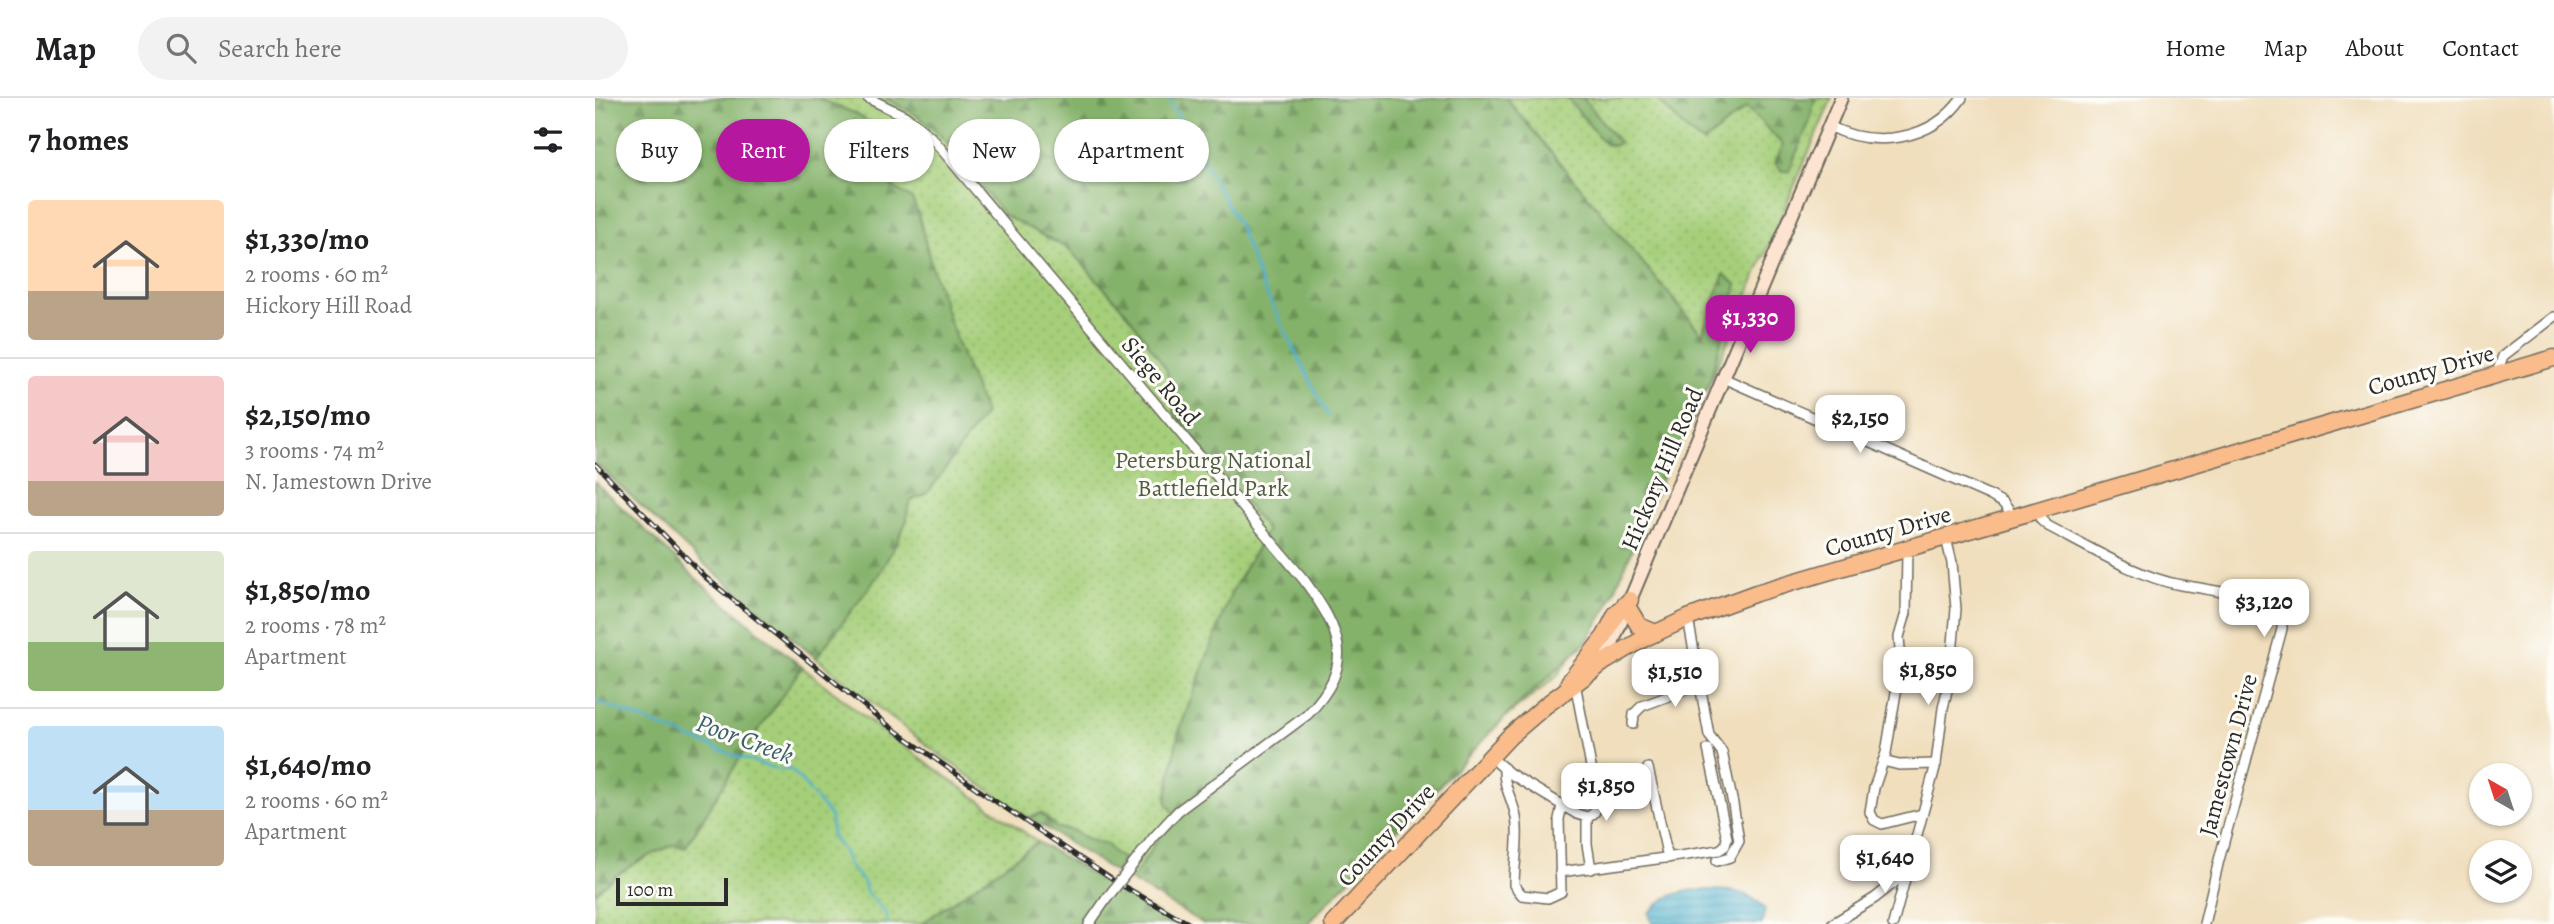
<!DOCTYPE html>
<meta charset="utf-8">
<style>
:root{--surface:#fff;--page:#f2f2f2;--text:#202124;--muted:#757577;--line:#e0e0e0;--accent:#b5179e}
body{margin:0;font-family:Alegreya,serif;background:var(--page);color:var(--text);height:100vh;display:flex;flex-direction:column;font-size:26px;white-space:nowrap}
*{box-sizing:border-box;margin:0}
p{font-size:23px;color:var(--muted)}
.icon{flex:none;width:38px;height:38px;fill:none;stroke:currentColor;stroke-width:2;stroke-linecap:round;stroke-linejoin:round}
.map{position:relative;flex:1;overflow:hidden}
.drawer{display:flex;flex-direction:column;background:var(--surface);width:595px}
.drawer>*{flex:none}
.banner{position:absolute;left:21px;top:21px;width:665px;height:63px;display:flex;gap:14px}
.needle{width:46px;rotate:321deg}
.buttons{position:absolute;left:1874px;top:665px;display:grid;gap:14px}
.buttons a{display:grid;place-items:center;width:63px;height:63px;border-radius:50%;background:var(--surface);box-shadow:0 2px 5px #0004;font-size:35px}
.scale{position:absolute;left:21px;bottom:18px;width:112px;box-sizing:border-box;padding-left:7px;border:4px solid #2b2b2b;border-top:0;font-size:19px;line-height:24px;white-space:nowrap;color:#2b2b2b;-webkit-text-stroke:5px #fdfcf7;paint-order:stroke}
.price{position:absolute;translate:-50% -60px;padding:0 16px;border-radius:14px;background:#fff;color:#222;font-size:23px;line-height:46px;filter:drop-shadow(0 2px 4px #0008)}
.price::after{content:'';position:absolute;left:50%;top:42px;width:21px;height:16px;margin-left:-10px;background:inherit;clip-path:polygon(0 0,100% 0,50% 100%)}
.price.active{background:var(--accent);color:#fff}
ul{padding:0;list-style:none}
li{display:flex;align-items:center;gap:21px;height:175px;padding:0 28px}
li+li{border-top:2px solid var(--line)}
li span{display:grid;place-items:center;flex:none;width:196px;height:140px;border-radius:7px;color:#555}
li>.icon{margin-inline-start:auto}
span .icon{width:84px;height:84px;fill:#fffc;stroke-width:1}
li b{font-size:30px}
h2{display:flex;justify-content:space-between;align-items:center;height:84px;padding:0 28px;font-size:30px}
.pill{padding:0 24px;border-radius:32px;background:var(--surface);box-shadow:0 2px 5px #0004;font-size:24px;line-height:63px}
.pill.active{background:var(--accent);color:#fff}
header{display:flex;align-items:center;gap:42px;box-sizing:border-box;height:98px;padding:0 35px;background:var(--surface);border-bottom:2px solid var(--line)}
header strong{font-size:33px}
nav{display:flex;gap:38px;margin-inline-start:auto;font-size:24px}
.search{width:490px;height:63px;background:var(--page);display:flex;align-items:center;gap:18px;box-sizing:border-box;padding:0 24px;border-radius:38px;color:var(--muted);font-size:26px}
main{display:flex;flex:1;min-height:0}
.map>svg:first-child{display:block}
</style>
<header>
<strong>Map</strong>
<div class="search"><svg class="icon" aria-label="search" viewBox="0 0 24 24"><circle cx="10" cy="10" r="6"/><path d="M15 15l6 6"/></svg>Search here</div>
<nav><a>Home</a><a>Map</a><a>About</a><a>Contact</a></nav>
</header>
<main>
<section class="drawer">
<h2>7 homes<svg class="icon" aria-label="filters" viewBox="0 0 24 24"><path d="M4 7h16M4 17h16"/><circle cx="9" cy="7" r="2"/><circle cx="15" cy="17" r="2"/></svg></h2>
<ul>
<li><span style="background:linear-gradient(#ffd9b3 65%,#b9a48a 0)"><svg class="icon" aria-label="home" viewBox="0 0 24 24"><path d="M3 11l9-7 9 7M6 9v11h12V9"/></svg></span><div><b>$1,330/mo</b><p>2 rooms · 60 m²</p><p>Hickory Hill Road</p></div></li>
<li><span style="background:linear-gradient(#f6c9c9 75%,#b9a48a 0)"><svg class="icon" aria-label="home" viewBox="0 0 24 24"><path d="M3 11l9-7 9 7M6 9v11h12V9"/></svg></span><div><b>$2,150/mo</b><p>3 rooms · 74 m²</p><p>N. Jamestown Drive</p></div></li>
<li><span style="background:linear-gradient(#dfe7d0 65%,#8fb573 0)"><svg class="icon" aria-label="home" viewBox="0 0 24 24"><path d="M3 11l9-7 9 7M6 9v11h12V9"/></svg></span><div><b>$1,850/mo</b><p>2 rooms · 78 m²</p><p>Apartment</p></div></li>
<li><span style="background:linear-gradient(#bfe0f5 60%,#b9a48a 0)"><svg class="icon" aria-label="home" viewBox="0 0 24 24"><path d="M3 11l9-7 9 7M6 9v11h12V9"/></svg></span><div><b>$1,640/mo</b><p>2 rooms · 60 m²</p><p>Apartment</p></div></li>
</ul>
</section>
<div class="map">
<svg width="1959" height="826" viewBox="0 0 1959 826">
<defs>
<pattern id="green-dots" width="8" height="8" patternUnits="userSpaceOnUse" patternTransform="scale(1.75)"><rect width="8" height="8" fill="#a6cf7a"/><path d="M2 2h.1M6 6h.1" fill="none" stroke="#8fb26a" stroke-width="1.8" stroke-linecap="round"/></pattern>
<pattern id="forest-firs" width="22" height="20" patternUnits="userSpaceOnUse" patternTransform="scale(1.75)"><rect width="22" height="20" fill="#84b26a"/><path d="M5 1l3.5 6h-7zM16 11l3.5 6h-7z" fill="#6c9157"/></pattern>
<pattern id="water-rules" width="6" height="5" patternUnits="userSpaceOnUse" patternTransform="scale(1.75)"><rect width="6" height="5" fill="#4eb0cd"/><path d="M0 2.5h6" fill="none" stroke="#418fa7"/></pattern>
</defs>
<rect width="100%" height="100%" fill="#fdfcf7"/>
<filter id="ink" filterUnits="userSpaceOnUse"><feTurbulence type="fractalNoise" baseFrequency=".0143" numOctaves="2"/><feDisplacementMap in="SourceGraphic" scale="14" xChannelSelector="R" yChannelSelector="G"/><feConvolveMatrix kernelMatrix="1 2 1 2 8 2 1 2 1" color-interpolation-filters="sRGB"/></filter>
<filter id="wash" filterUnits="userSpaceOnUse"><feTurbulence type="fractalNoise" baseFrequency=".00686" numOctaves="4" result="noise"/><feDisplacementMap in="SourceGraphic" scale="28" xChannelSelector="R" yChannelSelector="G"/><feGaussianBlur stdDeviation="1.57" result="paint"/><feColorMatrix in="noise" values="0 0 0 0 0 0 0 0 0 0 0 0 0 0 0 0 0 1.4 0 .05"/><feComposite in="paint" operator="in"/></filter>
<g filter="url(#wash)">
<rect width="100%" height="100%" fill="#f0debc"/>
<!-- green -->
<g fill="url(#green-dots)" stroke="#687d52" stroke-width="2">
<path d="M0,0H1237L1113,289L1131,224L1009,514L962,578L907,622L695,826L540,776L536,783L520,774L526,767L471,731L462,730L446,715L435,720C360,671 291,616 221,560L226,554Z"/>
<polygon points="0,397 202,575 207,569 286,632 443,744 439,747 563,826 0,826"/>
</g>
<!-- forest -->
<g fill="url(#forest-firs)" stroke="#586e4a" stroke-width="2">
<polygon points="0,0 222,0 259,15 281,28 283,36 278,49 269,53 269,63 279,76 317,101 323,115 337,170 362,245 390,315 335,392 328,398 318,401 313,408 312,422 303,442 284,476 221,560 100,458 0,365"/>
<polygon points="290,0 911,0 1107,236 1129,176 1142,187 1113,289 1093,332 1074,364 1013,509 991,544 915,614 712,826 609,826 536,783 565,738 583,722 571,703 583,636 636,495 672,432 579,316 579,294 570,269 531,214 474,151 409,117 346,38 323,18"/>
<polygon points="972,0 988,0 1024,44 1019,48 1010,46"/>
<polygon points="1061,0 1220,0 1214,25 1194,73 1187,73 1180,65 1188,47 1152,9 1108,45 1095,36"/>
<path d="M0,384L107,486L207,569L151,650L90,750L79,747C46,760 26,772 0,795Z"/>
<polygon points="446,715 462,730 476,732 497,743 512,746 520,756 530,761 520,774 435,720"/>
<polygon points="443,744 579,826 326,826"/>
</g>
<!-- water -->
<path fill="url(#water-rules)" stroke="#3c6e7c" stroke-width="2" d="M1097,792C1122,792 1153,789 1170,811L1167,826H1057L1054,815C1069,799 1075,797 1097,792Z"/>
<g fill="none" stroke-linecap="round" stroke-linejoin="round">
<!-- stream -->
<g stroke="#4eb0cd" stroke-width="2.5">
<polyline points="573,0 643,126 666,185 733,318"/>
<polyline points="0,603 141,658 181,671 197,672 236,719 237,738 248,753 254,767 270,786 271,794 290,814 293,826"/>
</g>
</g>
</g>
<g filter="url(#ink)">
<g fill="none" stroke-linecap="round" stroke-linejoin="round">
<!-- street casing -->
<g stroke="#706a5e" stroke-width="12">
<g id="street">
<path d="M273,0L310,18L337,40L709,482C746,533 762,566 712,617L583,713L559,739L533,773"/>
<path d="M1234,28C1279,51 1337,43 1367,0"/>
<polyline points="1901,277 1908,258 1959,219"/>
<polyline points="1128,280 1396,398 1408,405 1420,420"/>
<path d="M1442,413L1446,422L1453,428C1492,448 1544,480 1586,487C1609,491 1675,499 1687,519V531L1624,762L1609,826"/>
<polyline points="1312,452 1311,515 1304,539 1306,564 1291,655 1279,690 1275,714 1279,722 1287,726 1327,716"/>
<polyline points="1093,520 1114,637 1127,654 1138,706 1144,743 1135,759 1122,763"/>
<polyline points="1038,626 1039,616 1047,608 1106,586"/>
<path d="M896,659L914,675L982,716L992,719C1004,716 1002,705 1001,695L980,585"/>
<polyline points="1288,663 1304,667 1341,666"/>
<path d="M909,670C908,689 918,702 921,719C925,742 919,764 919,787L927,797L953,800L966,794L964,721L967,708"/>
<polyline points="1053,670 1073,760"/>
<polyline points="992,719 992,746 996,771"/>
<polyline points="965,774 1092,757 1124,752 1130,748 1132,740 1113,651"/>
<polyline points="494,826 512,800"/>
<polyline points="1237,826 1280,800 1310,776"/>
<polyline points="1298,826 1341,666 1348,610 1355,580 1361,511 1357,465 1351,440"/>
</g>
</g>
<!-- secondary casing -->
<g stroke="#706a5e" stroke-width="16">
<polyline id="secondary" points="1009,564 1246,0"/>
</g>
<!-- highway casing -->
<g stroke="#706a5e" stroke-width="19">
<g id="highway">
<polyline points="1032,508 1044,528 1061,535"/>
<polyline points="974,584 1010,538 1021,516 1035,502"/>
<polyline points="738,826 915,638 951,607 1009,564 1050,540 1093,520 1161,495 1959,260"/>
</g>
</g>
<!-- street -->
<use href="#street" stroke="#fff" stroke-width="9"/>
<!-- secondary -->
<use href="#secondary" stroke="#fde4d0" stroke-width="12"/>
<!-- highway -->
<use href="#highway" stroke="#f9bc8a" stroke-width="16"/>
<!-- rail casing -->
<g stroke="#2b2b2b" stroke-width="5">
<polyline id="rail" points="0,366 110,479 294,628 391,697 521,784 595,826"/>
</g>
<!-- rail -->
<use href="#rail" stroke="#fdfcf7" stroke-width="2.5" stroke-dasharray="8" stroke-linecap="butt"/>
<!-- street-bridge casing -->
<g stroke="#706a5e" stroke-width="12" stroke-linecap="butt">
<polyline id="street-bridge" points="512,800 533,773"/>
</g>
<!-- street-bridge -->
<use href="#street-bridge" stroke="#fff" stroke-width="9"/>
</g>
</g>
<g text-anchor="middle" dominant-baseline="central" stroke-width="6" stroke-linejoin="round" paint-order="stroke">
<!-- street labels -->
<g font-size="24" fill="#2b2b2b" stroke="#fdfcf7">
<text transform="translate(1836 272) rotate(-16)">County Drive</text>
<text transform="translate(566 283) rotate(50)">Siege Road</text>
<text transform="translate(1067 371) rotate(-67)">Hickory Hill Road</text>
<text transform="translate(1293 433) rotate(-16)">County Drive</text>
<text transform="translate(1633 657) rotate(-75)">Jamestown Drive</text>
<text transform="translate(791 737) rotate(-47)">County Drive</text>
</g>
<!-- park labels -->
<g font-size="24" fill="#505c43" stroke="#fdfcf7">
<text x="618" y="362">Petersburg National<tspan x="618" dy="28">Battlefield Park</tspan></text>
</g>
<!-- water labels -->
<g font-size="26" font-style="italic" fill="#39606c" stroke="#fdfcf7">
<text transform="translate(150 641) rotate(20)">Poor Creek</text>
</g>
</g>
</svg>
<div class="buttons">
<a><svg class="needle" viewBox="-14 -14 28 28"><path d="M0-13l5 13h-10z" fill="#e53935"/><path d="M0 13l5-13h-10z" fill="#757577"/></svg></a>
<a><svg class="icon" aria-label="layers" viewBox="0 0 24 24"><path d="M12 4l9 5-9 5-9-5zM3 14l9 5 9-5"/></svg></a>
</div>
<div class="scale">100 m</div>
<b class="price active" style="left:1155px;top:257px">$1,330</b>
<b class="price" style="left:1265px;top:357px">$2,150</b>
<b class="price" style="left:1669px;top:541px">$3,120</b>
<b class="price" style="left:1333px;top:609px">$1,850</b>
<b class="price" style="left:1080px;top:611px">$1,510</b>
<b class="price" style="left:1011px;top:725px">$1,850</b>
<b class="price" style="left:1290px;top:797px">$1,640</b>
<div class="banner">
<a class="pill">Buy</a>
<a class="pill active">Rent</a>
<a class="pill">Filters</a>
<a class="pill">New</a>
<a class="pill">Apartment</a>
</div>
</div>
</main>
